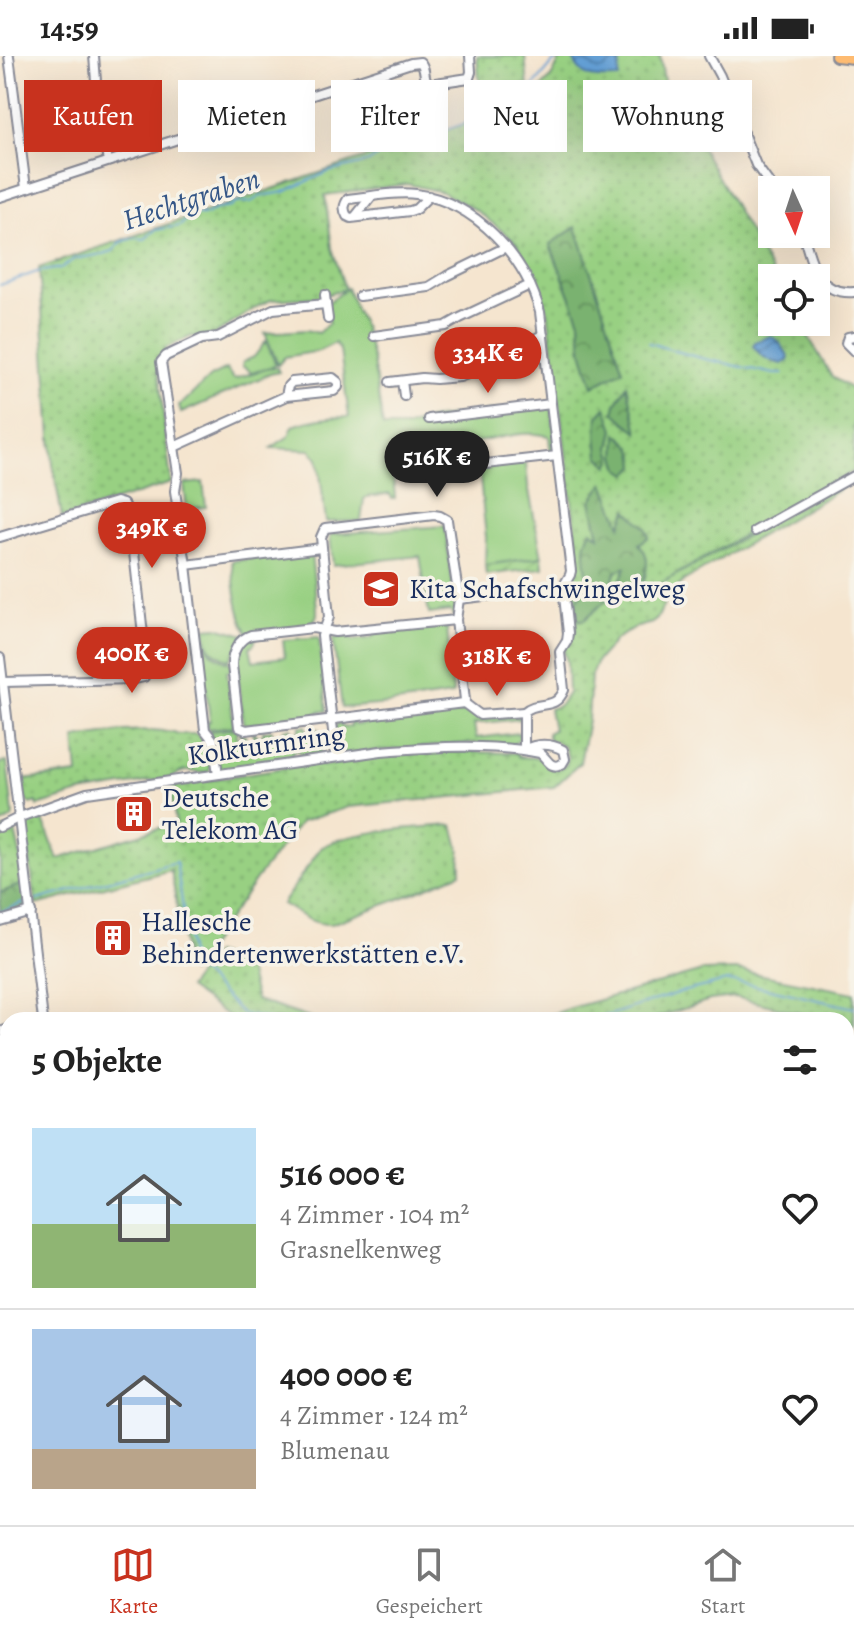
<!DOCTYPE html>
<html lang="de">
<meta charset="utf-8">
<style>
:root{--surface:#fff;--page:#f6f6f6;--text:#222;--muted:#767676;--line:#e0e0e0;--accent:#c8321e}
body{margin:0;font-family:Alegreya,serif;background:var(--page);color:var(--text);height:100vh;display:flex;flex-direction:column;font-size:30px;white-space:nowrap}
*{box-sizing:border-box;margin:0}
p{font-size:26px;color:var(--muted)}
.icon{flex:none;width:44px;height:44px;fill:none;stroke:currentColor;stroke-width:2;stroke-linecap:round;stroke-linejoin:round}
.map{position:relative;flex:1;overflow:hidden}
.drawer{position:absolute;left:0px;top:956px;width:854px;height:514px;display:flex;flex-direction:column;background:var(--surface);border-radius:24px 24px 0 0;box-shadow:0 8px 32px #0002}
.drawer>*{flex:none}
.banner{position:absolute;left:24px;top:24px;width:806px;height:72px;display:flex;gap:16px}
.needle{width:52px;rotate:177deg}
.tools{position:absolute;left:758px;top:120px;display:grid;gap:16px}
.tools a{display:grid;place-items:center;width:72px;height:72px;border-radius:0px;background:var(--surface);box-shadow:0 8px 32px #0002;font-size:40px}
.price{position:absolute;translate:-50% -68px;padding:0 18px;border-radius:28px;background:var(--accent);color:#fff;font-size:26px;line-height:52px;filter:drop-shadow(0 2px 4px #0008)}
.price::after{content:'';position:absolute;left:50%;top:48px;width:24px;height:18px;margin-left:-12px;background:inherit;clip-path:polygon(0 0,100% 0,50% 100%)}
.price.selected{background:#222;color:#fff}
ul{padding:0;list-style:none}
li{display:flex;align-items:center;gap:24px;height:200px;padding:0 32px}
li+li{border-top:2px solid var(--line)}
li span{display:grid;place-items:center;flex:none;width:224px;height:160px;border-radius:0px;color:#555}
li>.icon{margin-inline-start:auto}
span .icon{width:96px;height:96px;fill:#fffc;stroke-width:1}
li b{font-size:34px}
h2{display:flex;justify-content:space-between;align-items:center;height:96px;padding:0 32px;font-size:34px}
.pill{padding:0 28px;border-radius:0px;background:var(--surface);box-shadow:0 8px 32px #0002;font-size:28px;line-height:72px}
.pill.selected{background:var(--accent);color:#fff}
.status{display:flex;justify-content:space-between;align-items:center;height:56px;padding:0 40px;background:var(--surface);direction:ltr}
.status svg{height:22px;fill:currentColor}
.dock{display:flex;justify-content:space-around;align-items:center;height:112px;border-top:2px solid var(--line);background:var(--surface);font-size:22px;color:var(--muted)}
.dock a{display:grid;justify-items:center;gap:4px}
.dock .selected{color:var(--accent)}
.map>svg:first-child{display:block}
</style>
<div class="status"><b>14:59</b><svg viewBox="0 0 49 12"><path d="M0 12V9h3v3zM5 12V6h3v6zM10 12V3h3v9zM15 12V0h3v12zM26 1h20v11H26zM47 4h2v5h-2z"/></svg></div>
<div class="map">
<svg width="854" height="1469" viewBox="0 0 854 1469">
<defs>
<pattern id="grass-dots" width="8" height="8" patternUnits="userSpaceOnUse" patternTransform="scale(2)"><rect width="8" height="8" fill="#98d082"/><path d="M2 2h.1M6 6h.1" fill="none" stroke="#82b373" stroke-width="1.8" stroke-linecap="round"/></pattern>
<pattern id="forest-crowns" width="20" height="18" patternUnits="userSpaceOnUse" patternTransform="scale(2)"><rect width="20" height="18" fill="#7ab270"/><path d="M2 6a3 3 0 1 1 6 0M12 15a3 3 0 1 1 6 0" fill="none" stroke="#63915f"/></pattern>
<pattern id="garden-furrows" width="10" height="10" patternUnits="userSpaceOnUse" patternTransform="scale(2)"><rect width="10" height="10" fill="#98d082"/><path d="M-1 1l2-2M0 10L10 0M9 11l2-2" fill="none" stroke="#82b373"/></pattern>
<pattern id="water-waves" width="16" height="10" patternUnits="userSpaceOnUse" patternTransform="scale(2)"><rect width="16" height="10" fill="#639fd4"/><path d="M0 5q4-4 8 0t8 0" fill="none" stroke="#5182af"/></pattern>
</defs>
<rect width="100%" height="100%" fill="#f7f3e8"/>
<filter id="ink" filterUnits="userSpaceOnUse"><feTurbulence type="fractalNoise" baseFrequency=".0125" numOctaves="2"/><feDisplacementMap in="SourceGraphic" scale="16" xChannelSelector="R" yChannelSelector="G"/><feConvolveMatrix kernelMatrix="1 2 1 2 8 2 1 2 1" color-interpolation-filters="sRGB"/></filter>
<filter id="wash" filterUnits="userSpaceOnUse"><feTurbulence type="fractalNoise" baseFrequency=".006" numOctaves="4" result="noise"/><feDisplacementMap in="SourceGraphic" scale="32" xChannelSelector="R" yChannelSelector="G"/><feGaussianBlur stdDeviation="1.8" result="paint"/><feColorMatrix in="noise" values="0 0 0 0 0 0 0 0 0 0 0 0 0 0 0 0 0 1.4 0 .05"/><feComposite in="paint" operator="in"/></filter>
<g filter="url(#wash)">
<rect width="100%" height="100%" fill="#f5e5cf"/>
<!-- grass -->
<g fill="url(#grass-dots)" stroke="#5a8070" stroke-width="2" fill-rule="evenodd">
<polygon points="477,0 525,0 528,32 482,59"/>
<path d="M562,0H660L664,25L775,222H772V266H800L832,321L854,334V415L649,534L854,420V425L685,524L667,542L657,563L652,567L634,572L615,584L597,605L591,619L588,664L580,707L554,731L348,751L301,766L262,815L191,916L186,904L171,814L36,849L25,769L28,763L41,759L58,803L176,767L170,732L182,728L321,706L322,710L363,704V701L422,695L516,697L519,701L541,702L550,712L558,713L566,709L568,701L563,689L549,684L547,677L553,674L549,653L560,649L568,637L567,606L564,595L568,581L576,575L571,536L578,493L548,256L535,222L517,187L476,154L442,136L408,128L325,139L332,192L345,233L319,241L271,244L260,249L214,279L199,282L192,280L165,292L166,297L157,302L171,427L62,462L53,409L39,212L479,63L483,60L518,55L551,22ZM576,172L582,295L580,265L550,189ZM627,455L639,488L625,535L620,525L627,510C610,517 613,522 613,538L584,564L576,544C592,531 587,511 585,493L600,482L595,462L621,470Z"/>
<path d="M152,674L174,676L178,678H196L209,688L211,702L209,716C200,719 195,715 187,715C181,715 176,719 171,722L80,737L38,750L37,746L31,748L26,745L22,724L78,718L75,682L124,675Z"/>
<path d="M453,769L460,796L461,817L399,843L331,868C312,869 298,857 282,848L320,793C340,775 424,771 453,769Z"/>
<polygon points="14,770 23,811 25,827 0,837 0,775"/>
<polygon points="214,897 247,910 256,944 315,964 234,964 188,932"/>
<polygon points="737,914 854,937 854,970 846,968 846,964 829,964 735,941 710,944 650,964 536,964 571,952 702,915"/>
</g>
<!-- forest -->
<g fill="url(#forest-crowns)" stroke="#4a7067" stroke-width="2">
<polygon points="576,171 623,314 593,330 582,295 580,265 550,188"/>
<polygon points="627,329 638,376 625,366 614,356 616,348"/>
<polygon points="606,351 614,373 610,392 613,402 609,410 599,400 597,379 598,360"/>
<path d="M617,378C632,389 635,391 636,410L628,418L620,413L616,400Z"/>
<path d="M604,427L621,469L627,454L646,472L649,481L639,488C651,500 647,513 643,528L625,535L620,525L626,511C610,516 613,523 613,538L584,564H577L576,544C594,530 584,512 585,493C585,486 588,480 591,474L599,480L591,445Z"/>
<polygon points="25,827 27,853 0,863 0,837"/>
</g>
<!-- park -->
<g fill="#98d082" stroke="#5a8070" stroke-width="2">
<path d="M347,232L365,275L373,305L383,371H408L429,363L551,348L557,400L551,401L549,380C514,372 495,387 462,387L452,400L408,399V404L392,406L395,442L392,443L390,438L367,441L364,443L361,465L326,466L318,402L310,394L271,392L289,380L293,370C311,363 330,361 349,361L340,294L335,287L319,295L285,301L278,309L265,277L307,274L318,277L329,267L326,248Z"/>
<polygon points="266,285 276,309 252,317 242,310 243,306 254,301"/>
<polygon points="268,312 277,312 279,316 270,318 181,357 179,349 184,346 210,321 226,313 234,323"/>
<polygon points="526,407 528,430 542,501 485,509 486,481 479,412"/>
<polygon points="203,426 206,451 194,452 195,463 188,464 184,428"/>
<polygon points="445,470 456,554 455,560 450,555 429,558 420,500 333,509 330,481 332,478"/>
<path d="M309,496L311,498L317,552V559L312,569L248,578C237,557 234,528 232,505Z"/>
<polygon points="445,569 447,573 453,637 451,639 389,648 342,652 333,582 350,580 353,584 371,582 376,577"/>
<path d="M217,571L245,579L230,604C212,596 206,594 206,572Z"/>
<path d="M204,581C208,597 216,601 231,607V614L227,615L234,670L208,673L207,666L210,665L206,631H203L201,617L204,616L202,596H198L197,582Z"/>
<polygon points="319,581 327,655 318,656 314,661 245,669 243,667 236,600 239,600 243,595 239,591 246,583 256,582 254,588 250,591 253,605 285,601 283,584"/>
<polygon points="461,653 475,659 518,660 521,663 474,668 476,682 520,677 519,684 512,689 474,687 342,698 339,696 335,672 337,668 341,667 342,671 351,670 351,665 353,665 354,669 365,668 365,663 368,663 370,668 382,666 382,661 385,661 386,665 403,663 403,659 406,658 407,663 421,661 421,657 424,657 426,661 436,660 435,655 439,655 441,660 462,657"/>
<polygon points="300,670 306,670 307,675 319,673 322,698 303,701 298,694 293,695 292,702 288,706 225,715 220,713 209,675 237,672 237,682 242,683 241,677 245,679 247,689 254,688 253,676 255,676 257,680 263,680 263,675 272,674 272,679 283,678 284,673 291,672 292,677 300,675"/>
<polygon points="7,706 13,758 12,762 0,769 0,707"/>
</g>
<!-- garden -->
<polygon fill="url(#garden-furrows)" stroke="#5a8070" stroke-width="2" points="542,501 543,512 486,519 485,509"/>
<!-- water -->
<g fill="url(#water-waves)" stroke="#3f6799" stroke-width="2">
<path d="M576,0H620L619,22C597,22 583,26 573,3Z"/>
<path d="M771,280L779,286L789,301L788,304L782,308C768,305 762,301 753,290L755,286Z"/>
</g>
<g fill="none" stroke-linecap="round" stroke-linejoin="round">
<!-- stream -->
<g stroke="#639fd4" stroke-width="2">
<polyline points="0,229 37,216 62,212 74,203 103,198 113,195 121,186 134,182 145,183 155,174 180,170 191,159 206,159 216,153 231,151 235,147 251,146 261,140 284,136 328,116 369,106 385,95 410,92 429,84 442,75 490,59 512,49 526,39 559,0"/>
<polyline points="649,287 700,302 774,318 783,318"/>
<polyline points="37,844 176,806 191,906 193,909"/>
<polyline points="0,856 24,847"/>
<polyline points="197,913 243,958 270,964"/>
<polyline points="594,964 681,936 727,925 748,928 854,952"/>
</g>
</g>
</g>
<g filter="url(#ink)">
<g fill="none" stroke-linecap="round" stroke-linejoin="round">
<!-- minor casing -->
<g stroke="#888a96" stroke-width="12">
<g id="minor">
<polyline points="9,0 26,132"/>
<polyline points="94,0 99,62 108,105"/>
<polyline points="709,0 720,20 756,109 774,134"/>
<path d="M429,140L416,153L410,155L351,162L347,160C343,153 344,149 348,143C370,141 395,135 416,138C476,146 525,201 540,256L571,515L570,519L563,531L568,577L567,585L560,596L564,634C555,656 538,643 524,656V694"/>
<path d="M0,141L411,7L420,6C427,12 422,22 429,28L469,22L471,16L470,0"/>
<polyline points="355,161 371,141"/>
<path d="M803,178C812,206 816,239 854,236"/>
<polyline points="360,240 429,231 447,220 506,191"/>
<polyline points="326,248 328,263"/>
<polyline points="374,280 446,270 460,262 530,229"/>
<polyline points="854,280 848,281 846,287 854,295"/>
<polyline points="402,325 404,340"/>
<polyline points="390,326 422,322 436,323 460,321 465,319 477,308 543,279"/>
<polyline points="429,363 551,348"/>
<polyline points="174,391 286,340 334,335 338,331 338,326 333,322 292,326 288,330 286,340"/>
<polyline points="477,409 557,400"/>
<polyline points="755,475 854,420"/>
<polyline points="0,481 116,446 123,448 128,456 131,469 147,615 144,621 135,623 3,626"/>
<polyline points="186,509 321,492"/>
<polyline points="459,543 563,531"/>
<path d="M456,564L335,576L313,572L251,579C238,583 232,597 232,609L239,671L246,674L464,647"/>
<polyline points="0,602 43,964"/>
<polyline points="464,647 480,659 524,656"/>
<polyline points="336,701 322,580 329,561 321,481 325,472 434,459 440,460 447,464 459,543 456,564 465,644 464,647"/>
<polyline points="218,718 213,684 205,674 186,509 175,435 178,417 161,306 166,300 202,283 218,281 273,253 326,248 325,239"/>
<path d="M0,771L20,761L87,737L381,695C433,691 489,687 540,697C548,703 550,714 562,708L565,703L563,694C551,687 536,687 524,694"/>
<polyline points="0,865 31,856"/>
<polyline points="0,976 8,973"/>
<polyline points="0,1183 8,1172"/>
<polyline points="846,1310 854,1308"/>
<polyline points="0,1323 8,1325"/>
<polyline points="0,1339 8,1341"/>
<polyline points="0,1461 8,1462"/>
<polyline points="12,1462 38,1465 45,1469"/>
<polyline points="110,1462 112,1469"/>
<polyline points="159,1462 161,1469"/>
<polyline points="234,1462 235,1469"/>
<polyline points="402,1462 405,1469"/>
<polyline points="241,1469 254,1462"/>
<polyline points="617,1469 618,1462"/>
</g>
</g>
<!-- major casing -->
<g stroke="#888a96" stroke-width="14">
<polyline id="major" points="836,0 854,2"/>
</g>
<!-- minor -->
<use href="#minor" stroke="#fff" stroke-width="8"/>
<!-- major -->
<use href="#major" stroke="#febb71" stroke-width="10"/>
</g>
</g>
<!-- icons -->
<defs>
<g id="school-square" transform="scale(2)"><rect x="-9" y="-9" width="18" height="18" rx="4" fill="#c8321e" stroke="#f7f3e8"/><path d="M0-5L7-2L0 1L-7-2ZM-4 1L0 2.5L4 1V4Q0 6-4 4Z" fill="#fff"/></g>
<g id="building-square" transform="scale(2)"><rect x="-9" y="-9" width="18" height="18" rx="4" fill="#c8321e" stroke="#f7f3e8"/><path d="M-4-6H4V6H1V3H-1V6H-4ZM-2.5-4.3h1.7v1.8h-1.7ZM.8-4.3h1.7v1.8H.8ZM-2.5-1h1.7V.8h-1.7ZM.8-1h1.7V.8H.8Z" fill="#fff"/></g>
</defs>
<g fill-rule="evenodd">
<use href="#school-square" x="381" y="533"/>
<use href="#building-square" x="134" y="758"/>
<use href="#building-square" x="113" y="882"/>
</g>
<g text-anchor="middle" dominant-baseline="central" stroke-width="7" stroke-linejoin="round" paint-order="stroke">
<!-- poi labels -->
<g font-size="28" fill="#1b2f5e" stroke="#f7f3e8" text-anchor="start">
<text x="409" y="533">Kita Schafschwingelweg</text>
<text x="162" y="742">Deutsche<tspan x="162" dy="32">Telekom AG</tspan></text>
<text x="141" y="866">Hallesche<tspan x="141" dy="32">Behindertenwerkstätten e.V.</tspan></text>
</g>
<!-- street labels -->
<g font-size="28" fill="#1b2f5e" stroke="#f7f3e8">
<text transform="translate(266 689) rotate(-8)">Kolkturmring</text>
</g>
<!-- water labels -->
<g font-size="30" font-style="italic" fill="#345687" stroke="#f7f3e8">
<text transform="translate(191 143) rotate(-18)">Hechtgraben</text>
</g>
</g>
</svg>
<div class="tools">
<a><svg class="needle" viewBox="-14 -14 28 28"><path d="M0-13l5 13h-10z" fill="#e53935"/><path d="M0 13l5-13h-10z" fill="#767676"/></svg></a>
<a><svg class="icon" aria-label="locate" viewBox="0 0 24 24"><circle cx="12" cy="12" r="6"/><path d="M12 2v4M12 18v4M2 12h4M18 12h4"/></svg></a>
</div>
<b class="price" style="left:488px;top:339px">334K €</b>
<b class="price selected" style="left:437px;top:443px">516K €</b>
<b class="price" style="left:152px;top:514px">349K €</b>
<b class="price" style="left:132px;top:639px">400K €</b>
<b class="price" style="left:497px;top:642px">318K €</b>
<div class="banner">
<a class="pill selected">Kaufen</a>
<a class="pill">Mieten</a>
<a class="pill">Filter</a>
<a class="pill">Neu</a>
<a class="pill">Wohnung</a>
</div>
<section class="drawer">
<h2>5 Objekte<svg class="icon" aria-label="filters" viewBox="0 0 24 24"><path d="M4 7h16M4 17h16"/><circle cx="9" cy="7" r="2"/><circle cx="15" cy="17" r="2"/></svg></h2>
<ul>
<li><span style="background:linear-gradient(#bfe0f5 60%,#8fb573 0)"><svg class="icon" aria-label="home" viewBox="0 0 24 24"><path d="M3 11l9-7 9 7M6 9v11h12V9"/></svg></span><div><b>516 000 €</b><p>4 Zimmer · 104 m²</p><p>Grasnelkenweg</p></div><svg class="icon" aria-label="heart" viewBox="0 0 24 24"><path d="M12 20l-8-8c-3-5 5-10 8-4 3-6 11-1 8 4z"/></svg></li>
<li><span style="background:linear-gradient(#a9c7e8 75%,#b9a48a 0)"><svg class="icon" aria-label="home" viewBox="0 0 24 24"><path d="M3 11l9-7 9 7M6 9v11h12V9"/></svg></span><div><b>400 000 €</b><p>4 Zimmer · 124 m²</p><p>Blumenau</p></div><svg class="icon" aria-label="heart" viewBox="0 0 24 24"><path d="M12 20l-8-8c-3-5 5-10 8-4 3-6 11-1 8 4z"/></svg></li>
</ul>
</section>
</div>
<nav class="dock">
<a class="selected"><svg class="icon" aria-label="map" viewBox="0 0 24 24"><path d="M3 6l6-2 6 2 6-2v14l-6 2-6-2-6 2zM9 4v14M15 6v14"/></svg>Karte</a>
<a><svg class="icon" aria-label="saved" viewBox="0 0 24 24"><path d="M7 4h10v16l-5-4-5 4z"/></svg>Gespeichert</a>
<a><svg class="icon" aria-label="home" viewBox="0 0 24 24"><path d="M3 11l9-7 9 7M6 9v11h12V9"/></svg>Start</a>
</nav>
